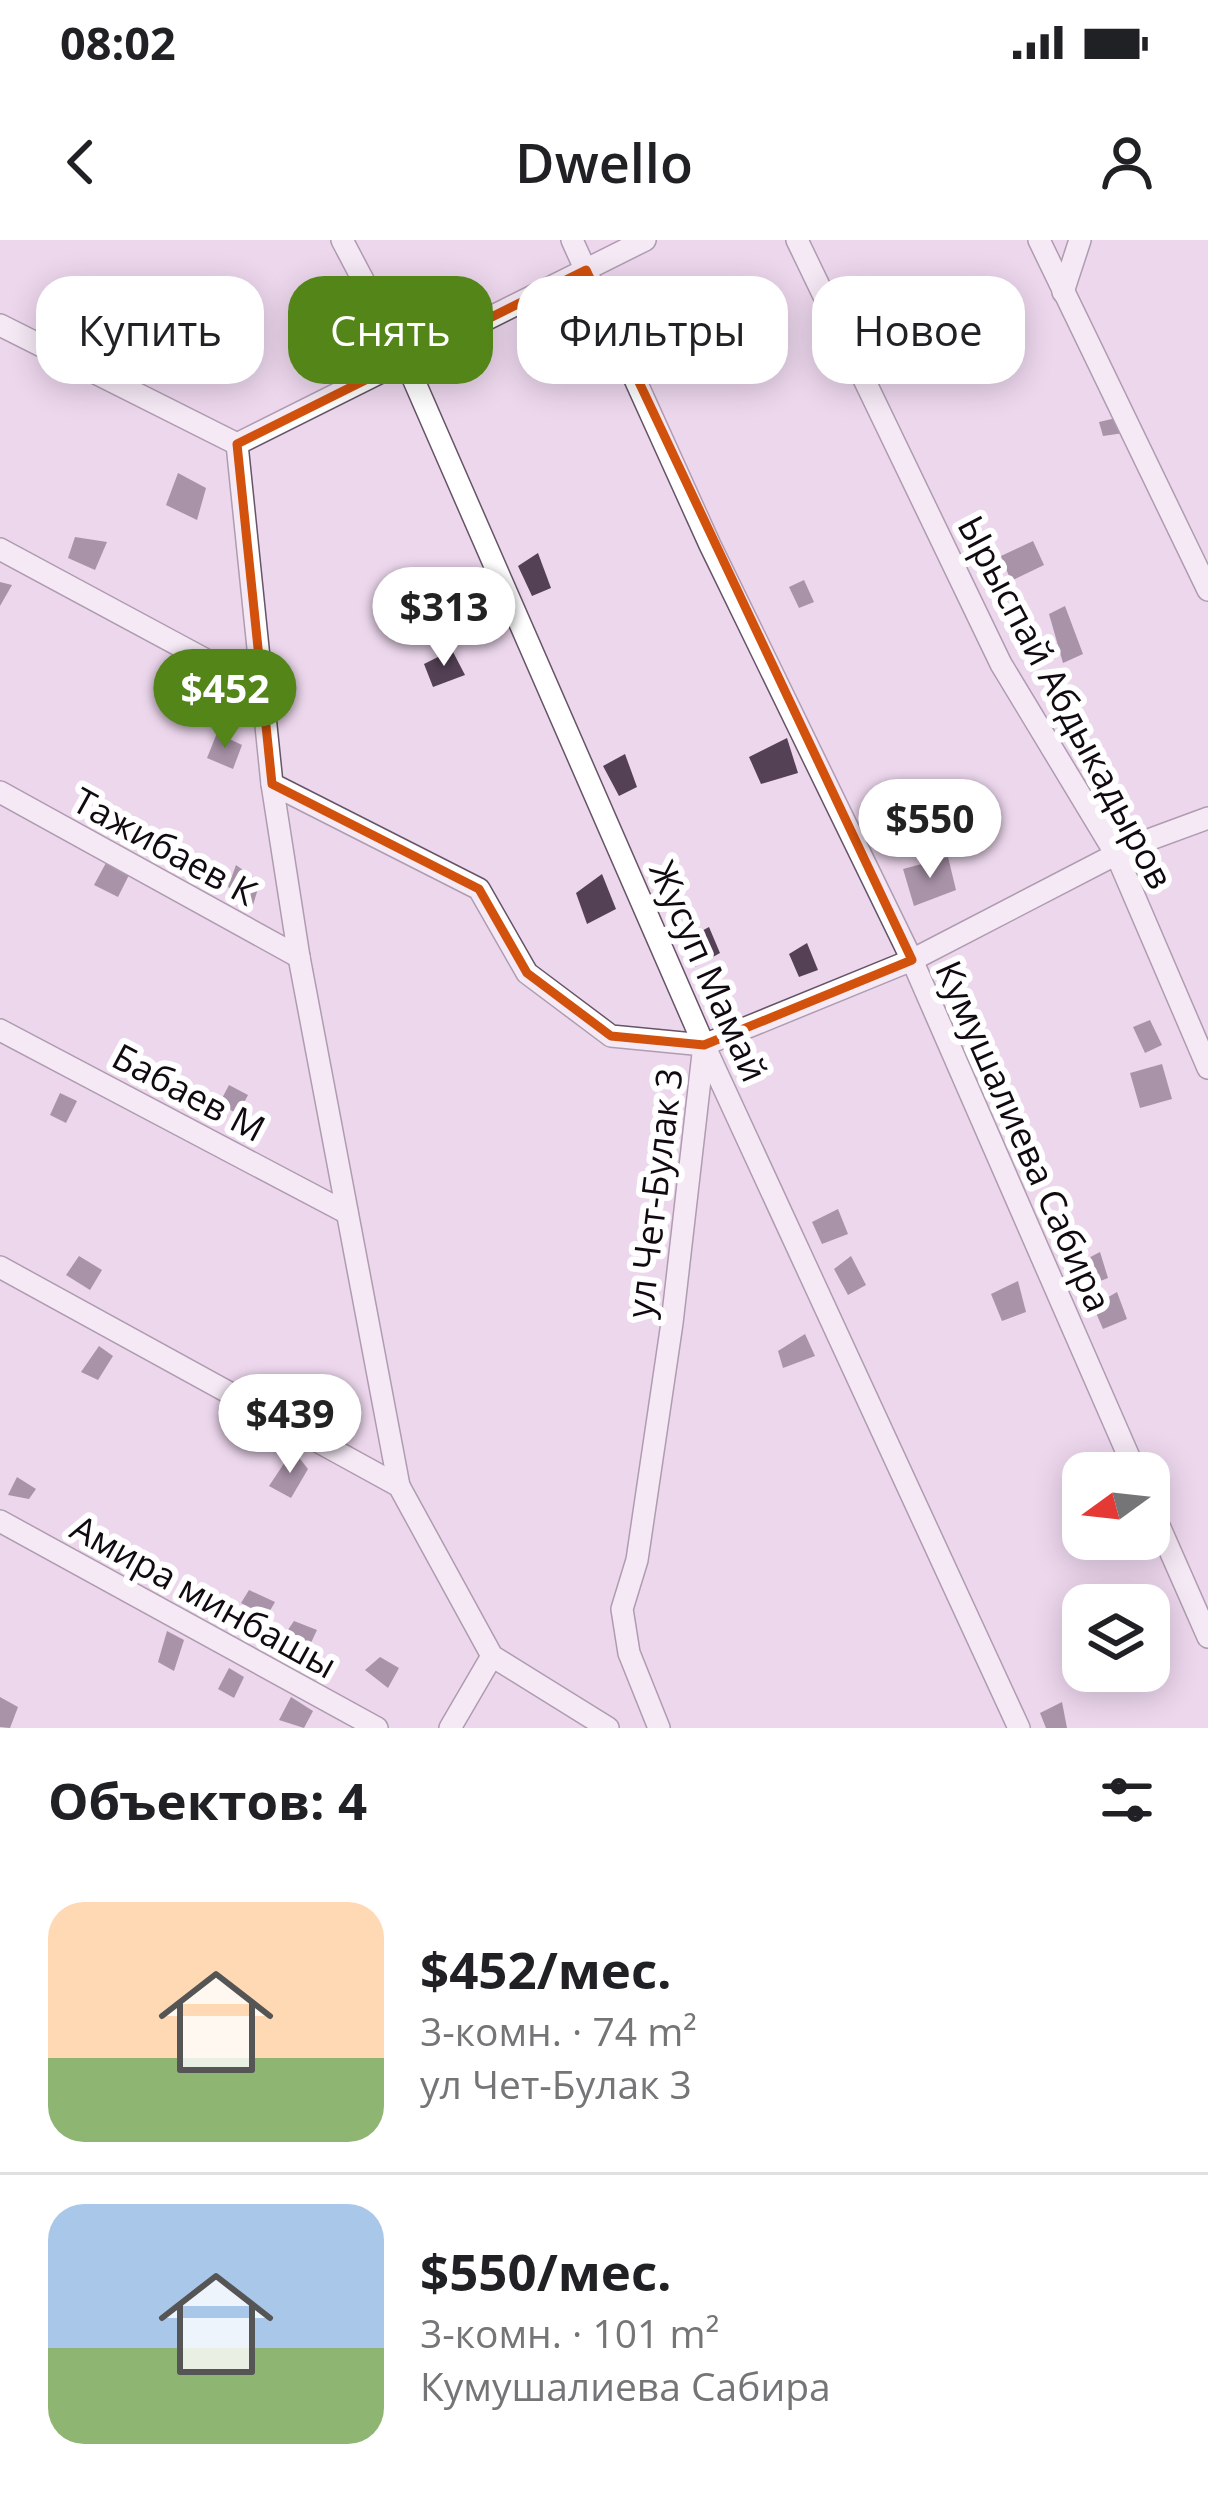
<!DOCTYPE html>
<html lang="ru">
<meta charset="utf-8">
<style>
:root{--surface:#fff;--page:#f6f6f6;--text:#202124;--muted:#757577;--line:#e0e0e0;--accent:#538518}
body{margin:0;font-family:"Open Sans",sans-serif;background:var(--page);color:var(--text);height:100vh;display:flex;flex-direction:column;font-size:45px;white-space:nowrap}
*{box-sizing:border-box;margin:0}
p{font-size:39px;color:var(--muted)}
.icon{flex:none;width:66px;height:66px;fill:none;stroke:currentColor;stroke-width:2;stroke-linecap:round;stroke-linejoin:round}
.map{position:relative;height:1488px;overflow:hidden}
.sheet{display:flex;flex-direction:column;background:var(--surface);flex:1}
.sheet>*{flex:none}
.top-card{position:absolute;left:36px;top:36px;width:1137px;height:108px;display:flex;gap:24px}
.needle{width:78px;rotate:255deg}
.fabs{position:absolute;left:1062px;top:1212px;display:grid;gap:24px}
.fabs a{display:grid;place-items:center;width:108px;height:108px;border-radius:24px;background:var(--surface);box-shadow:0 6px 30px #0003;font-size:60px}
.price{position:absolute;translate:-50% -102px;padding:0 27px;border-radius:42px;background:#fff;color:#222;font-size:39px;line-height:78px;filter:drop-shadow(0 3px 6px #0008)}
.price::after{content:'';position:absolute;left:50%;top:72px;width:36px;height:27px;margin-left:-18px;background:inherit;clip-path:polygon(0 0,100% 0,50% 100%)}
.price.on{background:var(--accent);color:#fff}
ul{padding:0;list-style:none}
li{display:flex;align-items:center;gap:36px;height:300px;padding:0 48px}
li+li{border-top:3px solid var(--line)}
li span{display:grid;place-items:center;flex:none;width:336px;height:240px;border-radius:36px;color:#555}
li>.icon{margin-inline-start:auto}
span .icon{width:144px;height:144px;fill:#fffc;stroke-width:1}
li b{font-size:51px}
h2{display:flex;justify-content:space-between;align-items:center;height:144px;padding:0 48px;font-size:51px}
.chip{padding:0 42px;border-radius:36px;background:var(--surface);box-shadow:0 6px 30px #0003;font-size:42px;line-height:108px}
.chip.on{background:var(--accent);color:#fff}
.status{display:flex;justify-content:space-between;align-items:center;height:84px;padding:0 60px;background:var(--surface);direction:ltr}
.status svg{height:33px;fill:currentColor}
header{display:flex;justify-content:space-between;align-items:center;height:156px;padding:0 48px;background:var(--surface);font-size:54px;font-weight:600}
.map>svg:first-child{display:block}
</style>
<div class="status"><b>08:02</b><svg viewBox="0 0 49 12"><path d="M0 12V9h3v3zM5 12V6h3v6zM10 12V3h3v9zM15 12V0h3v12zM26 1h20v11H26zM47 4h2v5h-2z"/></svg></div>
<header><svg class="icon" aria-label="back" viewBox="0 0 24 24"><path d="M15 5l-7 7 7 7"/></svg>Dwello<svg class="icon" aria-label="person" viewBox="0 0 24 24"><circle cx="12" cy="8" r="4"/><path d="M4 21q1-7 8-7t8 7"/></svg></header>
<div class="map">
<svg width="1208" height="1488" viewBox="0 0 1208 1488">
<rect width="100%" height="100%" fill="#edd7ed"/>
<!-- building -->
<g fill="#554156">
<polygon points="917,72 926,102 895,110 888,87"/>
<polygon points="1116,178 1124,193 1103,196 1099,182"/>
<polygon points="178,233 206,248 197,280 166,265"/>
<polygon points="75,297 107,302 95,330 68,318"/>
<polygon points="1033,301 1044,325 1011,341 1001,316"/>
<polygon points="538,313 551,348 532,356 518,326"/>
<polygon points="804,340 814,362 799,368 789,347"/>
<polygon points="0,342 12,345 0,366"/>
<polygon points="1065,366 1083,414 1063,423 1049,374"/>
<polygon points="452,410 465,435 433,447 424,424"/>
<polygon points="217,493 242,505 233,529 207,518"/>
<polygon points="787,498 798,533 761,544 749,517"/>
<polygon points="625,514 637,547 619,556 603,526"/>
<polygon points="902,580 912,591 893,614 886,598"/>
<polygon points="948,617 956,650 914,666 903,629"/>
<polygon points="107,621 130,633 118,657 94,645"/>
<polygon points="236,625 260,642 253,665 228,647"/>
<polygon points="602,634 616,669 587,684 576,653"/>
<polygon points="709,687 720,713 695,727 683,701"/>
<polygon points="807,703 818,730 799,737 789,714"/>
<polygon points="1150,780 1162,805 1145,813 1133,787"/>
<polygon points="1162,824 1172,859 1140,868 1130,833"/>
<polygon points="229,845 248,855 238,874 219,864"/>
<polygon points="60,853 77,861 66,883 50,875"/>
<polygon points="838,969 848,994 822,1004 812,982"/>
<polygon points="1100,1012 1108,1038 1085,1047 1075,1025"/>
<polygon points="79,1016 102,1030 90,1050 66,1035"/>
<polygon points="851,1016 866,1045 848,1055 834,1029"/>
<polygon points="1018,1041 1026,1072 1002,1081 991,1054"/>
<polygon points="1117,1052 1127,1079 1103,1089 1093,1066"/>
<polygon points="805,1094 815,1116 783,1128 778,1111"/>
<polygon points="99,1106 113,1116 98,1140 81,1132"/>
<polygon points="293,1210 308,1229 291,1258 269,1246"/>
<polygon points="17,1237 36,1249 29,1259 8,1255"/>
<polygon points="249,1350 275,1362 267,1376 241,1363"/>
<polygon points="294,1381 317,1390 309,1407 283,1397"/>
<polygon points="167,1391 184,1400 174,1431 158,1422"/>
<polygon points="380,1417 399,1428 388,1448 365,1430"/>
<polygon points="229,1428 244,1437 234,1458 218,1449"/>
<polygon points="0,1457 18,1467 10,1488 0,1487"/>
<polygon points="291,1457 313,1471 304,1488 279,1480"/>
<polygon points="1062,1462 1067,1488 1046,1488 1040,1473"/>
</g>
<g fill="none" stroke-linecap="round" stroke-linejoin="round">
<!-- minor casing -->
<g stroke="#665467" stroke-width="24">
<g id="minor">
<polyline points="342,0 405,120 704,805 1019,1488"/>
<polyline points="572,0 710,305 912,720 1136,1233"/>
<polyline points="645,0 237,204 272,544 479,649 527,733 611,796 704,805 672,1083 637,1320 622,1369 629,1413 659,1488"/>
<polyline points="797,0 1001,424 1117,616 1208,828"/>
<polyline points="1039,0 1208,350"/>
<polyline points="1063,52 1080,0"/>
<polyline points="0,85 237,204"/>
<polyline points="0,309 262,450"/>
<polyline points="272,544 299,717 399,1246"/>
<polyline points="0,552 299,717"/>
<polyline points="0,790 347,973"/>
<polyline points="704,805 912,720 1132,606 1208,578"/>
<polyline points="0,1027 399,1246 492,1416 608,1488"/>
<polyline points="1149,1263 1208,1397"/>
<polyline points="0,1281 377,1488"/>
<polyline points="450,1488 492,1416"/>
</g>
</g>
<!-- minor -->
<use href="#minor" stroke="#fff" stroke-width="21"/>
</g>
<!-- marked area -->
<path d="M0 0H1208V1488H0ZM586,30L912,720L704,805L611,796L527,733L479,649L272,544L237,204Z" fill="#edd7ed" fill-opacity=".55" fill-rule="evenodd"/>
<path fill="none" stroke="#d2510c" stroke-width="9" stroke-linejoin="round" d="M586,30L912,720L704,805L611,796L527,733L479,649L272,544L237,204Z"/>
<g text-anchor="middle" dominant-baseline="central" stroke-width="12" stroke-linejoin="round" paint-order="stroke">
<!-- street labels -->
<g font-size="36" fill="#110a11" stroke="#fff">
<text transform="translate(1066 462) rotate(62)">Ырыспай Абдыкадыров</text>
<text transform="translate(165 606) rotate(29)">Тажибаев К</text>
<text transform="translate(709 731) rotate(66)">Жусуп Мамай</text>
<text transform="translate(189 852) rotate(28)">Бабаев М</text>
<text transform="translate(1024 896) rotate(66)">Кумушалиева Сабира</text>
<text transform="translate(654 953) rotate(-83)">ул Чет-Булак 3</text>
<text transform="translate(204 1356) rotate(29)">Амира минбашы</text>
</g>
</g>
</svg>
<div class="fabs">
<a><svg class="needle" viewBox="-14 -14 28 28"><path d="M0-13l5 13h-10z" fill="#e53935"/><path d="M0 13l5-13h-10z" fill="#757577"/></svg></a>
<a><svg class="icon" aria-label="layers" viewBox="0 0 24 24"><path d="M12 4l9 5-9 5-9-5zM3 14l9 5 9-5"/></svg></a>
</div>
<b class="price" style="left:444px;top:429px">$313</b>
<b class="price on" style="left:225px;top:511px">$452</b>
<b class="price" style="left:930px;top:641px">$550</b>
<b class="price" style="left:290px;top:1236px">$439</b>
<div class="top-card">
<a class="chip">Купить</a>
<a class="chip on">Снять</a>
<a class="chip">Фильтры</a>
<a class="chip">Новое</a>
</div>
</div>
<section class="sheet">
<h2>Объектов: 4<svg class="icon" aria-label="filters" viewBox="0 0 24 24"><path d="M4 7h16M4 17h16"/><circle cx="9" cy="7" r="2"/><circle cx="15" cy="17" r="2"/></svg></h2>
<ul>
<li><span style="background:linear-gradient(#ffd9b3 65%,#8fb573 0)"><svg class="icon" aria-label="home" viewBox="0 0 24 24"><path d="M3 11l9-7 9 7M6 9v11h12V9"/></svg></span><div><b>$452/мес.</b><p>3-комн. · 74 m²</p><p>ул Чет-Булак 3</p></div></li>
<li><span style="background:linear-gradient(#a9c7e8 60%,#8fb573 0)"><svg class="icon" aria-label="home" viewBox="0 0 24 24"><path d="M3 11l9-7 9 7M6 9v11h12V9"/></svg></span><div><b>$550/мес.</b><p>3-комн. · 101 m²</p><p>Кумушалиева Сабира</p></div></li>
</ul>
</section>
